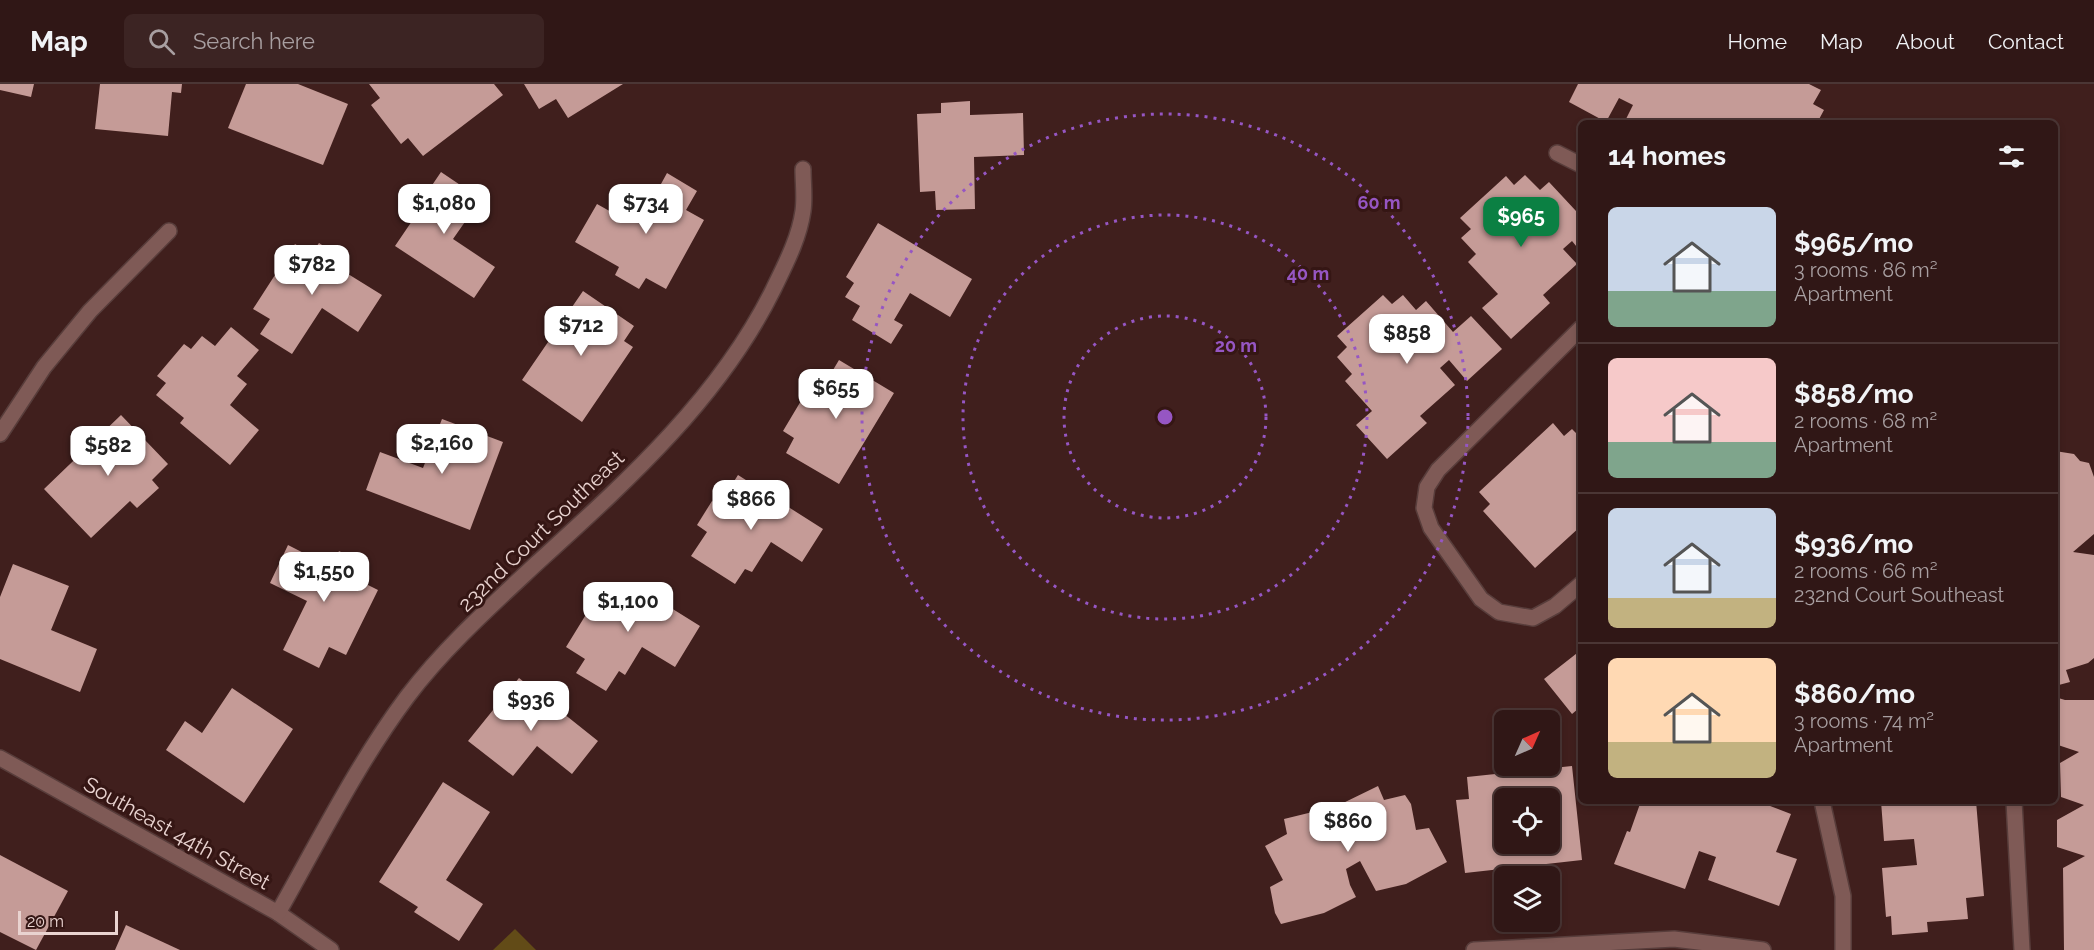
<!DOCTYPE html>
<meta charset="utf-8">
<style>
:root{--surface:#301716;--page:#3c2423;--text:#f1f3f6;--muted:#a89fa1;--line:#4b3635;--accent:#0b8043}
body{margin:0;font-family:Raleway,sans-serif;background:var(--page);color:var(--text);height:100vh;display:flex;flex-direction:column;font-size:22px;white-space:nowrap}
*{box-sizing:border-box;margin:0}
p{font-size:20px;color:var(--muted)}
.icon{flex:none;width:33px;height:33px;fill:none;stroke:currentColor;stroke-width:2;stroke-linecap:round;stroke-linejoin:round}
.map{position:relative;flex:1;overflow:hidden}
.side{position:absolute;left:1578px;top:36px;width:480px;height:684px;display:flex;flex-direction:column;background:var(--surface);border-radius:9px;box-shadow:0 3px 9px #0003,0 0 0 2px var(--line)}
.side>*{flex:none}
.needle{width:39px;rotate:45deg}
.controls{position:absolute;left:1494px;top:626px;display:grid;gap:12px}
.controls a{display:grid;place-items:center;width:66px;height:66px;border-radius:9px;background:var(--surface);box-shadow:0 3px 9px #0003,0 0 0 2px var(--line);font-size:30px}
.scale{position:absolute;left:18px;bottom:15px;width:100px;box-sizing:border-box;padding-left:6px;border:3px solid #e9d3d0;border-top:0;font-size:16px;line-height:21px;white-space:nowrap;color:#e9d3d0;-webkit-text-stroke:4px #351614;paint-order:stroke}
.price{position:absolute;translate:-50% -51px;padding:0 14px;border-radius:12px;background:#fff;color:#222;font-size:20px;line-height:39px;filter:drop-shadow(0 2px 3px #0008)}
.price::after{content:'';position:absolute;left:50%;top:36px;width:18px;height:14px;margin-left:-9px;background:inherit;clip-path:polygon(0 0,100% 0,50% 100%)}
.price.on{background:var(--accent);color:#fff}
ul{padding:0;list-style:none}
li{display:flex;align-items:center;gap:18px;height:150px;padding:0 30px}
li+li{border-top:2px solid var(--line)}
li span{display:grid;place-items:center;flex:none;width:168px;height:120px;border-radius:9px;color:#555}
li>.icon{margin-inline-start:auto}
span .icon{width:72px;height:72px;fill:#fffc;stroke-width:1}
li b{font-size:26px}
h2{display:flex;justify-content:space-between;align-items:center;height:72px;padding:0 30px;font-size:26px}
header{display:flex;align-items:center;gap:36px;box-sizing:border-box;height:84px;padding:0 30px;background:var(--surface);border-bottom:2px solid var(--line)}
header strong{font-size:28px}
nav{display:flex;gap:33px;margin-inline-start:auto;font-size:21px}
.search{width:420px;height:54px;background:var(--page);display:flex;align-items:center;gap:15px;box-sizing:border-box;padding:0 21px;border-radius:9px;color:var(--muted);font-size:22px}
.map>svg:first-child{display:block}
</style>
<header>
<strong>Map</strong>
<div class="search"><svg class="icon" aria-label="search" viewBox="0 0 24 24"><circle cx="10" cy="10" r="6"/><path d="M15 15l6 6"/></svg>Search here</div>
<nav><a>Home</a><a>Map</a><a>About</a><a>Contact</a></nav>
</header>
<div class="map">
<svg width="2094" height="866" viewBox="0 0 2094 866">
<rect width="100%" height="100%" fill="#401f1d"/>
<!-- green -->
<polygon fill="#624b17" points="515,845 536,866 493,866"/>
<!-- building -->
<g fill="#c59b97" fill-rule="evenodd">
<polygon points="0,0 34,0 31,13 0,6"/>
<polygon points="100,0 182,0 181,9 172,8 168,52 95,45"/>
<polygon points="246,0 298,0 348,20 323,81 228,44"/>
<polygon points="369,0 494,0 503,11 423,72 408,54 401,60 371,21 380,14"/>
<polygon points="524,0 623,0 568,34 556,15 539,25"/>
<polygon points="1578,0 1809,0 1821,6 1813,20 1824,26 1817,39 1673,39 1668,36 1666,39 1624,39 1633,21 1619,14 1606,38 1569,18"/>
<polygon points="970,17 970,31 1023,29 1024,71 974,73 975,125 936,126 935,107 920,108 917,30 941,29 941,19"/>
<polygon points="441,88 481,115 453,155 495,183 474,214 395,162 412,137 401,130 414,111 422,116"/>
<polygon points="667,89 697,107 686,126 704,136 666,205 646,194 639,205 615,191 619,183 575,158 597,120 631,139 644,116 650,120"/>
<polygon points="1525,91 1540,106 1549,98 1576,127 1581,123 1581,168 1572,157 1563,165 1577,180 1543,211 1550,219 1511,255 1482,224 1498,210 1468,178 1476,170 1461,154 1471,145 1460,134 1506,92 1514,101"/>
<polygon points="878,139 972,195 950,233 910,209 894,236 903,241 891,260 852,236 860,222 845,213 854,199 846,193"/>
<polygon points="319,159 345,176 340,185 382,211 358,248 322,224 292,270 260,250 270,235 253,225 295,160 311,170"/>
<polygon points="583,207 634,242 624,257 633,263 582,338 522,296"/>
<polygon points="1383,211 1392,220 1403,211 1416,226 1426,217 1453,248 1471,232 1502,265 1467,297 1449,276 1440,284 1455,301 1420,332 1427,339 1387,375 1356,341 1372,327 1345,297 1352,290 1337,273 1347,263 1337,252"/>
<polygon points="231,243 259,266 237,292 247,300 230,321 259,346 230,381 180,339 184,334 156,311 166,299 157,292 184,260 191,265 202,252 215,262"/>
<polygon points="839,276 894,309 839,400 786,369 794,354 783,347 820,285 830,291"/>
<polygon points="121,331 168,380 152,396 159,404 137,424 130,417 91,454 44,405"/>
<polygon points="442,335 503,358 470,446 366,406 380,368 423,384"/>
<polygon points="1553,339 1564,352 1572,345 1581,354 1581,442 1535,484 1483,427 1490,420 1479,408"/>
<polygon points="2055,367 2074,370 2080,377 2089,379 2094,393 2094,450 2073,468 2094,471 2094,574 2088,579 2066,586 2070,598 2055,602"/>
<polygon points="738,391 823,445 802,478 771,458 752,488 745,485 735,500 691,472 707,448 697,441 712,417 719,421"/>
<polygon points="288,461 331,483 339,467 363,479 356,495 378,506 346,571 329,563 319,584 283,566 307,517 270,499"/>
<polygon points="13,480 69,502 51,546 97,565 80,608 0,575 0,513"/>
<polygon points="606,498 625,509 631,499 700,542 675,583 642,563 625,591 619,587 606,607 576,589 585,575 566,563"/>
<polygon points="1581,566 1581,629 1578,625 1572,630 1544,595"/>
<polygon points="519,594 598,657 572,690 537,662 513,692 468,657"/>
<polygon points="232,604 293,645 244,719 166,666 185,637 202,649"/>
<polygon points="2055,613 2065,616 2094,616 2094,866 2064,866 2063,784 2085,772 2057,763 2057,736 2084,721 2061,713 2060,679 2079,668 2055,660"/>
<path d="M1572,682L1582,776L1465,789L1456,716L1469,715L1467,693ZM1504,714H1550V759H1504Z"/>
<polygon points="443,698 490,728 446,796 483,820 459,857 414,828 418,823 379,798"/>
<polygon points="1378,702 1384,716 1405,711 1411,720 1416,746 1429,744 1447,778 1406,800 1376,807 1360,777 1346,785 1350,801 1356,813 1324,829 1281,840 1275,829 1270,803 1283,796 1265,762 1287,750 1284,735 1337,722"/>
<polygon points="1641,717 1728,717 1737,720 1738,717 1757,717 1791,730 1776,768 1797,775 1779,822 1708,796 1716,773 1699,767 1685,805 1614,780 1627,747 1630,748"/>
<polygon points="1881,717 1976,717 1984,812 1966,814 1968,835 1927,838 1928,848 1892,851 1891,832 1886,833 1882,784 1917,781 1914,755 1884,757"/>
<polygon points="0,771 68,807 36,866 0,848"/>
<polygon points="126,841 180,866 115,866"/>
</g>
<g fill="none" stroke-linecap="round" stroke-linejoin="round">
<!-- minor casing -->
<g stroke="#583d3b" stroke-width="18">
<g id="minor">
<polyline points="1557,69 1581,81"/>
<polyline points="1581,244 1438,386 1427,403 1424,424 1431,444 1481,515 1499,528 1533,534 1555,522 1581,500"/>
<polyline points="0,350 44,283 90,227 169,147"/>
<polyline points="0,674 278,829 331,866"/>
<polyline points="1822,717 1843,812 1843,866"/>
<polyline points="2014,717 2022,866"/>
<path d="M278,829C319,757 357,680 407,613C444,564 492,521 537,479C626,398 719,315 773,206C785,181 799,155 803,127C805,114 803,99 803,85"/>
<polyline points="1474,866 1674,855 1763,866"/>
</g>
</g>
<!-- minor -->
<use href="#minor" stroke="#7f5a56" stroke-width="15"/>
</g>
<!-- distance rings -->
<g fill="none" stroke="#9656c3" stroke-width="3" stroke-dasharray="3 6">
<circle cx="1165" cy="333" r="101"/>
<circle cx="1165" cy="333" r="202"/>
<circle cx="1165" cy="333" r="303"/>
</g>
<g text-anchor="middle" dominant-baseline="central" stroke-width="6" stroke-linejoin="round" paint-order="stroke">
<!-- street labels -->
<g font-size="21" fill="#e9d3d0" stroke="#351614">
<text transform="translate(541 447) rotate(-44)">232nd Court Southeast</text>
<text transform="translate(177 749) rotate(29)">Southeast 44th Street</text>
</g>
</g>
<circle cx="1165" cy="333" r="9" fill="#9656c3" stroke="#351614" stroke-width="3"/>
<g font-size="18" text-anchor="middle" font-weight="bold" fill="#9656c3" stroke="#351614" stroke-width="6" stroke-linejoin="round" paint-order="stroke">
<text x="1379" y="125">60 m</text>
<text x="1308" y="196">40 m</text>
<text x="1236" y="268">20 m</text>
</g>
</svg>
<div class="controls">
<a><svg class="needle" viewBox="-14 -14 28 28"><path d="M0-13l5 13h-10z" fill="#e53935"/><path d="M0 13l5-13h-10z" fill="#a89fa1"/></svg></a>
<a><svg class="icon" aria-label="locate" viewBox="0 0 24 24"><circle cx="12" cy="12" r="6"/><path d="M12 2v4M12 18v4M2 12h4M18 12h4"/></svg></a>
<a><svg class="icon" aria-label="layers" viewBox="0 0 24 24"><path d="M12 4l9 5-9 5-9-5zM3 14l9 5 9-5"/></svg></a>
</div>
<div class="scale">20 m</div>
<b class="price" style="left:444px;top:151px">$1,080</b>
<b class="price" style="left:646px;top:151px">$734</b>
<b class="price on" style="left:1521px;top:164px">$965</b>
<b class="price" style="left:312px;top:212px">$782</b>
<b class="price" style="left:581px;top:273px">$712</b>
<b class="price" style="left:1407px;top:281px">$858</b>
<b class="price" style="left:836px;top:336px">$655</b>
<b class="price" style="left:442px;top:391px">$2,160</b>
<b class="price" style="left:108px;top:393px">$582</b>
<b class="price" style="left:751px;top:447px">$866</b>
<b class="price" style="left:324px;top:519px">$1,550</b>
<b class="price" style="left:628px;top:549px">$1,100</b>
<b class="price" style="left:531px;top:648px">$936</b>
<b class="price" style="left:1348px;top:769px">$860</b>
<section class="side">
<h2>14 homes<svg class="icon" aria-label="filters" viewBox="0 0 24 24"><path d="M4 7h16M4 17h16"/><circle cx="9" cy="7" r="2"/><circle cx="15" cy="17" r="2"/></svg></h2>
<ul>
<li><span style="background:linear-gradient(#c9d6e8 70%,#7fa58c 0)"><svg class="icon" aria-label="home" viewBox="0 0 24 24"><path d="M3 11l9-7 9 7M6 9v11h12V9"/></svg></span><div><b>$965/mo</b><p>3 rooms · 86 m²</p><p>Apartment</p></div></li>
<li><span style="background:linear-gradient(#f6c9c9 70%,#7fa58c 0)"><svg class="icon" aria-label="home" viewBox="0 0 24 24"><path d="M3 11l9-7 9 7M6 9v11h12V9"/></svg></span><div><b>$858/mo</b><p>2 rooms · 68 m²</p><p>Apartment</p></div></li>
<li><span style="background:linear-gradient(#c9d6e8 75%,#c2b280 0)"><svg class="icon" aria-label="home" viewBox="0 0 24 24"><path d="M3 11l9-7 9 7M6 9v11h12V9"/></svg></span><div><b>$936/mo</b><p>2 rooms · 66 m²</p><p>232nd Court Southeast</p></div></li>
<li><span style="background:linear-gradient(#ffd9b3 70%,#c2b280 0)"><svg class="icon" aria-label="home" viewBox="0 0 24 24"><path d="M3 11l9-7 9 7M6 9v11h12V9"/></svg></span><div><b>$860/mo</b><p>3 rooms · 74 m²</p><p>Apartment</p></div></li>
</ul>
</section>
</div>
